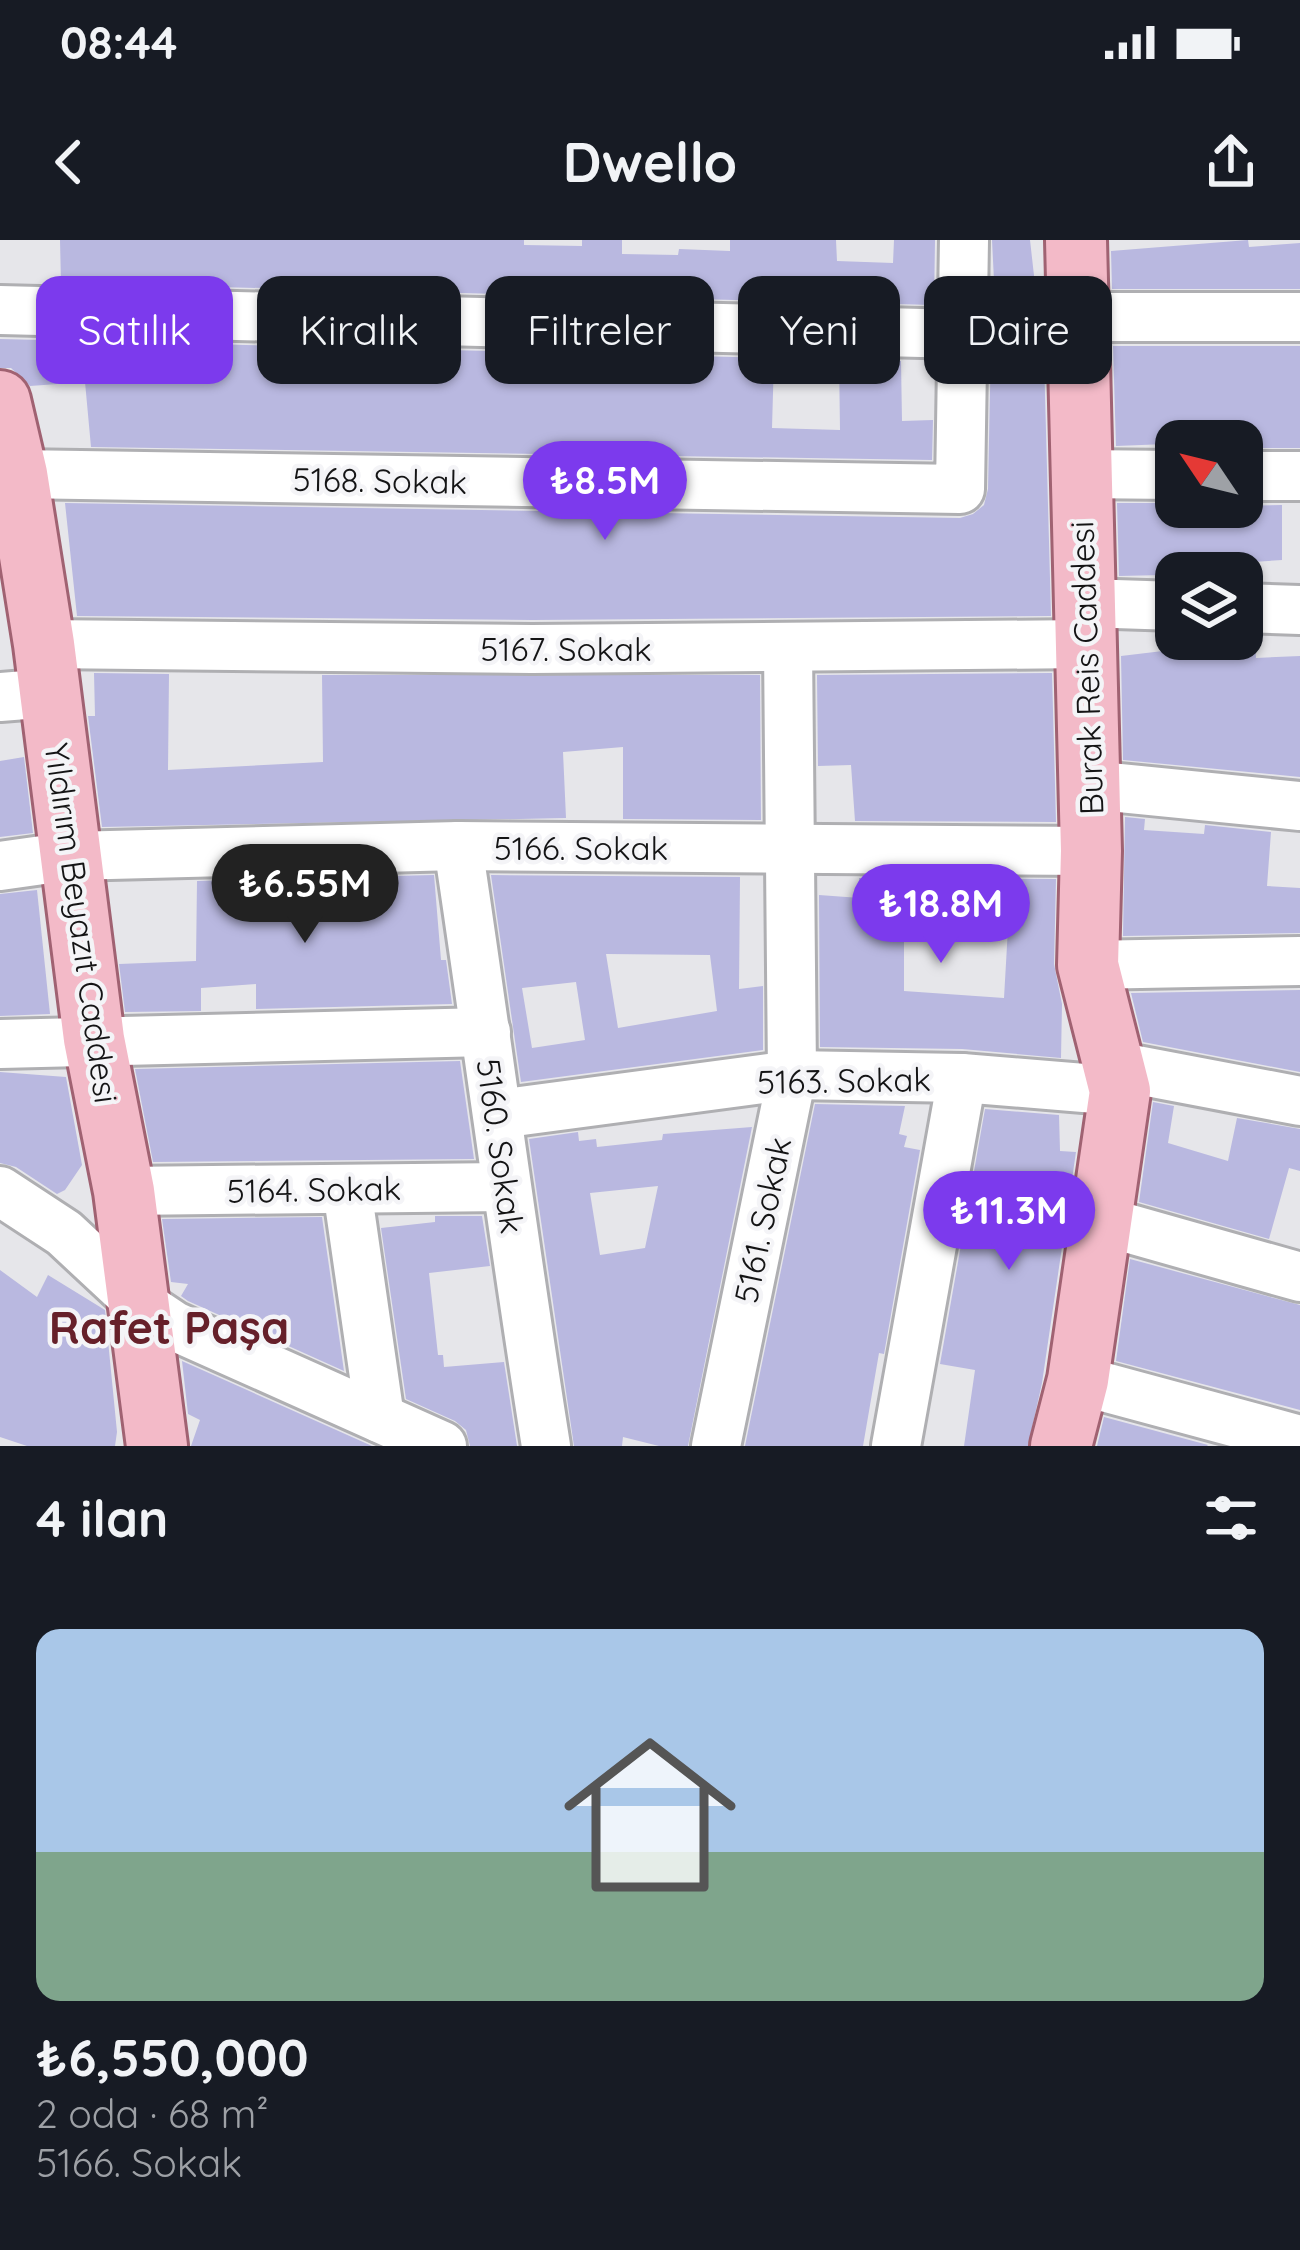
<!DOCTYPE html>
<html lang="tr">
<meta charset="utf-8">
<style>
:root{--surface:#171b24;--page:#242831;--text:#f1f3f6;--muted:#9ea1a6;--accent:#7c3aed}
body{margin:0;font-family:Quicksand,sans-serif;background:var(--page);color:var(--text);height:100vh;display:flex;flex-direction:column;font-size:45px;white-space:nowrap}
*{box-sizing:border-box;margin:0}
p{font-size:39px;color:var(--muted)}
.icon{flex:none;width:66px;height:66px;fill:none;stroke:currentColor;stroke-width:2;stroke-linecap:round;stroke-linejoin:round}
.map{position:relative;height:1206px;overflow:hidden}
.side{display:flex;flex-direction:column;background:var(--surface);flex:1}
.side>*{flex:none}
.hud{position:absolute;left:36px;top:36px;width:1230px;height:108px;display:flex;gap:24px}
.needle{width:78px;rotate:305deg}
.controls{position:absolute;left:1155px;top:180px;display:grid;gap:24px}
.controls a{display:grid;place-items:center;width:108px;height:108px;border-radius:24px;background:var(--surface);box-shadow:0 3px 9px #0004;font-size:60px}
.price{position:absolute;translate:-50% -102px;padding:0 27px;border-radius:42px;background:var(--accent);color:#fff;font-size:39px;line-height:78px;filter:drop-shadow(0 3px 6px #0008)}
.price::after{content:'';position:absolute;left:50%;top:72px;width:36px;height:27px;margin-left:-18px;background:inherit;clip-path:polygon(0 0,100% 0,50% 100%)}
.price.on{background:#222;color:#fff}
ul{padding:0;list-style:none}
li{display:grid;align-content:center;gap:24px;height:636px;padding:0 36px}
li span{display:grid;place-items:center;height:372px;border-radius:24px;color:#555}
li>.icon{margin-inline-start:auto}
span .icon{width:216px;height:216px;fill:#fffc;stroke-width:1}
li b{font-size:51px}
h2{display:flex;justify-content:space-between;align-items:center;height:144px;padding:0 36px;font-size:51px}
.tag{padding:0 42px;border-radius:24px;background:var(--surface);box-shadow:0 3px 9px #0004;font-size:42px;line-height:108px}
.tag.on{background:var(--accent);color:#fff}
.status{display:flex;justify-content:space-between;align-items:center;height:84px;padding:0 60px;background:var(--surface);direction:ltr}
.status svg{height:33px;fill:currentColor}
header{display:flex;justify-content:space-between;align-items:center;height:156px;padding:0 36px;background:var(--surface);font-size:54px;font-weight:700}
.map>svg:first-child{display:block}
</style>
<div class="status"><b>08:44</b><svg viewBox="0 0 49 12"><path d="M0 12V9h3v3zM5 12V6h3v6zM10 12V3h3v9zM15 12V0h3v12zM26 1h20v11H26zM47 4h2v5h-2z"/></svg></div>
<header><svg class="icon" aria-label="back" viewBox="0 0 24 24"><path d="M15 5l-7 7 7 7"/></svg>Dwello<svg class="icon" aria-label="share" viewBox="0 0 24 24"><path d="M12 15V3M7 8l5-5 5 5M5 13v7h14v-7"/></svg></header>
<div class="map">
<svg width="1300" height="1206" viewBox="0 0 1300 1206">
<rect width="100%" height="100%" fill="#e6e6ea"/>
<!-- building -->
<g fill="#b9b8e0" fill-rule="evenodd">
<polygon points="60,0 524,0 524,5 582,6 582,0 622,0 622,14 678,15 679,9 730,11 730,0 836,0 837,21 893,23 894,0 935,0 934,65 61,43"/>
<polygon points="992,0 1030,0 1039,80 1043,80 1051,376 532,380 77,376 65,263 960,278 973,274 984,265 988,249 991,103 996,81"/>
<polygon points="1248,0 1249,7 1300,3 1300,49 1112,49 1111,11"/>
<polygon points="0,99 774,118 772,188 840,190 839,119 901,121 902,181 933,180 932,220 91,207 85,142 30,146 11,128 0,128"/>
<polygon points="1113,106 1300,106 1300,208 1242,208 1242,201 1116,206"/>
<polygon points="1117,263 1176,263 1176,267 1282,265 1282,320 1253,322 1252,333 1119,336"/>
<polygon points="1255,400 1256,418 1300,416 1300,537 1123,520 1121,416"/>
<polygon points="94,433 169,434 168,530 323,522 322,435 760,435 761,580 623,579 623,507 563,512 566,578 102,587 88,476 95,476"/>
<polygon points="1052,433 1056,582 855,581 851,525 818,526 817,435"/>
<polygon points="24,517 33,593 0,597 0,521"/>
<polygon points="1125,577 1145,579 1144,590 1204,594 1205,585 1271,592 1267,646 1300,648 1300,693 1123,696"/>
<polygon points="434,635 441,720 446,720 452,764 256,769 256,744 201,748 201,771 125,772 119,724 196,721 197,641"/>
<path d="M491,635L740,637L739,749L763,746V810L521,842ZM606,714L710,715L717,771L618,788ZM576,742L585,800L532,808L522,748Z"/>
<path d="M859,638L1056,639L1054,724L1062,764L1061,818L962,809L820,807L819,655L860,658ZM952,688H1008L1004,758L904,751V694H952Z"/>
<polygon points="37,650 50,774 0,776 0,654"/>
<polygon points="1300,750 1300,832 1143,802 1131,753"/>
<polygon points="460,821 474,919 153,922 135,829"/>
<polygon points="0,832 66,837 82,925 65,950 57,954 16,927 0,923"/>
<polygon points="1153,862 1174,866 1168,903 1228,921 1237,878 1300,889 1300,931 1289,928 1269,999 1139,962"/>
<polygon points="815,864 905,866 899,894 907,896 904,907 920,910 884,1114 879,1113 863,1206 745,1206"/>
<polygon points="985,869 1059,875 1060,911 1076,912 1042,1143 1028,1206 964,1206 975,1130 940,1124"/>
<path d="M752,887L688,1206H659L623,1197L622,1206H574L529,899L578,892L579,901L596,899L597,907L662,900L663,894ZM658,946L645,1008L600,1015L590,953Z"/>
<polygon points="435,976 482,976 490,1026 429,1033 438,1115 443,1115 444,1127 504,1122 517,1206 470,1206 466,1190 455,1181 406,1159 381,988 435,982"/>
<polygon points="322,977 344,1131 188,1061 181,1056 188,1044 171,1042 162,979"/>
<polygon points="1130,1019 1300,1065 1300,1170 1116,1121"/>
<polygon points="0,1030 37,1057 48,1035 105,1070 117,1192 115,1206 27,1206 0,1197"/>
<polygon points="182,1121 372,1206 191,1206 200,1180 188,1174"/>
<polygon points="1104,1177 1208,1205 1207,1206 1097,1206"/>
</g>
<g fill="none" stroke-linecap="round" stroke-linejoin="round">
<!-- minor casing -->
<g stroke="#afafb2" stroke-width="54">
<g id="minor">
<polyline points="0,70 962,94"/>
<polyline points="1077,77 1300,77"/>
<polyline points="17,234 960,249 964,0"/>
<polyline points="1080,234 1176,235"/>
<polyline points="1242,236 1300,236"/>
<polyline points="1085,363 1176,366"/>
<polyline points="1242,368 1300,370"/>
<polyline points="44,404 532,409 1087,404"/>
<polyline points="0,457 50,453"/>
<polyline points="1090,545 1300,566"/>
<path d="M458,606C488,806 514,1006 546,1206"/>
<polyline points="0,626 71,616 458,606 1091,611"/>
<polyline points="1088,725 1300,721"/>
<polyline points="0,804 486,792"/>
<polyline points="1116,826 1300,861"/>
<polyline points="498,874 792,835 962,838 1120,851"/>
<polyline points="347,949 380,1178"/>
<polyline points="0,951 64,993 138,1062 174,1086 442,1206"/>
<polyline points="124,951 505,947"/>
<polyline points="1102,981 1300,1037"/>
<polyline points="1078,1140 1300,1200"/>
<polyline points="716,1206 792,835 788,407"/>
<polyline points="896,1206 962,838"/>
</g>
</g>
<!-- major casing -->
<g stroke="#a06272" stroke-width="66">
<g id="major">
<polyline points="0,161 17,234 44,404 94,799 124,951 157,1206"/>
<polyline points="1061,1206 1078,1140 1120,851 1088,725 1091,611 1076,0"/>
</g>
</g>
<!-- minor -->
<use href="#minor" stroke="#fff" stroke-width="48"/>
<!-- major -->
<use href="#major" stroke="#f3bac8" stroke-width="60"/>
</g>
<g text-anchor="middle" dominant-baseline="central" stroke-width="9" stroke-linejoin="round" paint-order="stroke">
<!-- street labels -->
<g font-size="33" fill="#141415" stroke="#f4f4f7">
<text transform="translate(380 240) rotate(1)">5168. Sokak</text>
<text x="566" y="408">5167. Sokak</text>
<text transform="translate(1086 428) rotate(-92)">Burak Reis Caddesi</text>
<text x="581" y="607">5166. Sokak</text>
<text transform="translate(82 683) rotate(82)">Yıldırım Beyazıt Caddesi</text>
<text transform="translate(844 840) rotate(-1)">5163. Sokak</text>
<text transform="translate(501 906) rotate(82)">5160. Sokak</text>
<text transform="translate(314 949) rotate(-1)">5164. Sokak</text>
<text transform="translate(762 980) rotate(-78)">5161. Sokak</text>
</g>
<!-- district labels -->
<g font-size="45" font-weight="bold" fill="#66202a" stroke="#f4f4f7">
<text x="169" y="1087">Rafet Paşa</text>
</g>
</g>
</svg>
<div class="controls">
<a><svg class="needle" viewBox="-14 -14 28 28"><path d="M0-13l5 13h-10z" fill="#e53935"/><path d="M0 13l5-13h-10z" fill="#9ea1a6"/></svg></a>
<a><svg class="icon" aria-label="layers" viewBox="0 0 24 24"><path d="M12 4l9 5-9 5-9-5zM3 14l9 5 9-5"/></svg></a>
</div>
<b class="price" style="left:605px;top:303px">₺8.5M</b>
<b class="price on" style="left:305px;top:706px">₺6.55M</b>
<b class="price" style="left:941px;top:726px">₺18.8M</b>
<b class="price" style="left:1009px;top:1033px">₺11.3M</b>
<div class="hud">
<a class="tag on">Satılık</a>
<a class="tag">Kiralık</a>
<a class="tag">Filtreler</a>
<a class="tag">Yeni</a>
<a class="tag">Daire</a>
</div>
</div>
<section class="side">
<h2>4 ilan<svg class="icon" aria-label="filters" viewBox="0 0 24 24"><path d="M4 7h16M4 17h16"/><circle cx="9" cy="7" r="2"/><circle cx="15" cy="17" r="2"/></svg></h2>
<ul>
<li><span style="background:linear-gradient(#a9c7e8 60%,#7fa58c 0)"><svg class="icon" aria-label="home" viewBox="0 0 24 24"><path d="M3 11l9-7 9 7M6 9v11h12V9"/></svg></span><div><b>₺6,550,000</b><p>2 oda · 68 m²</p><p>5166. Sokak</p></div></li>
</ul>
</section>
